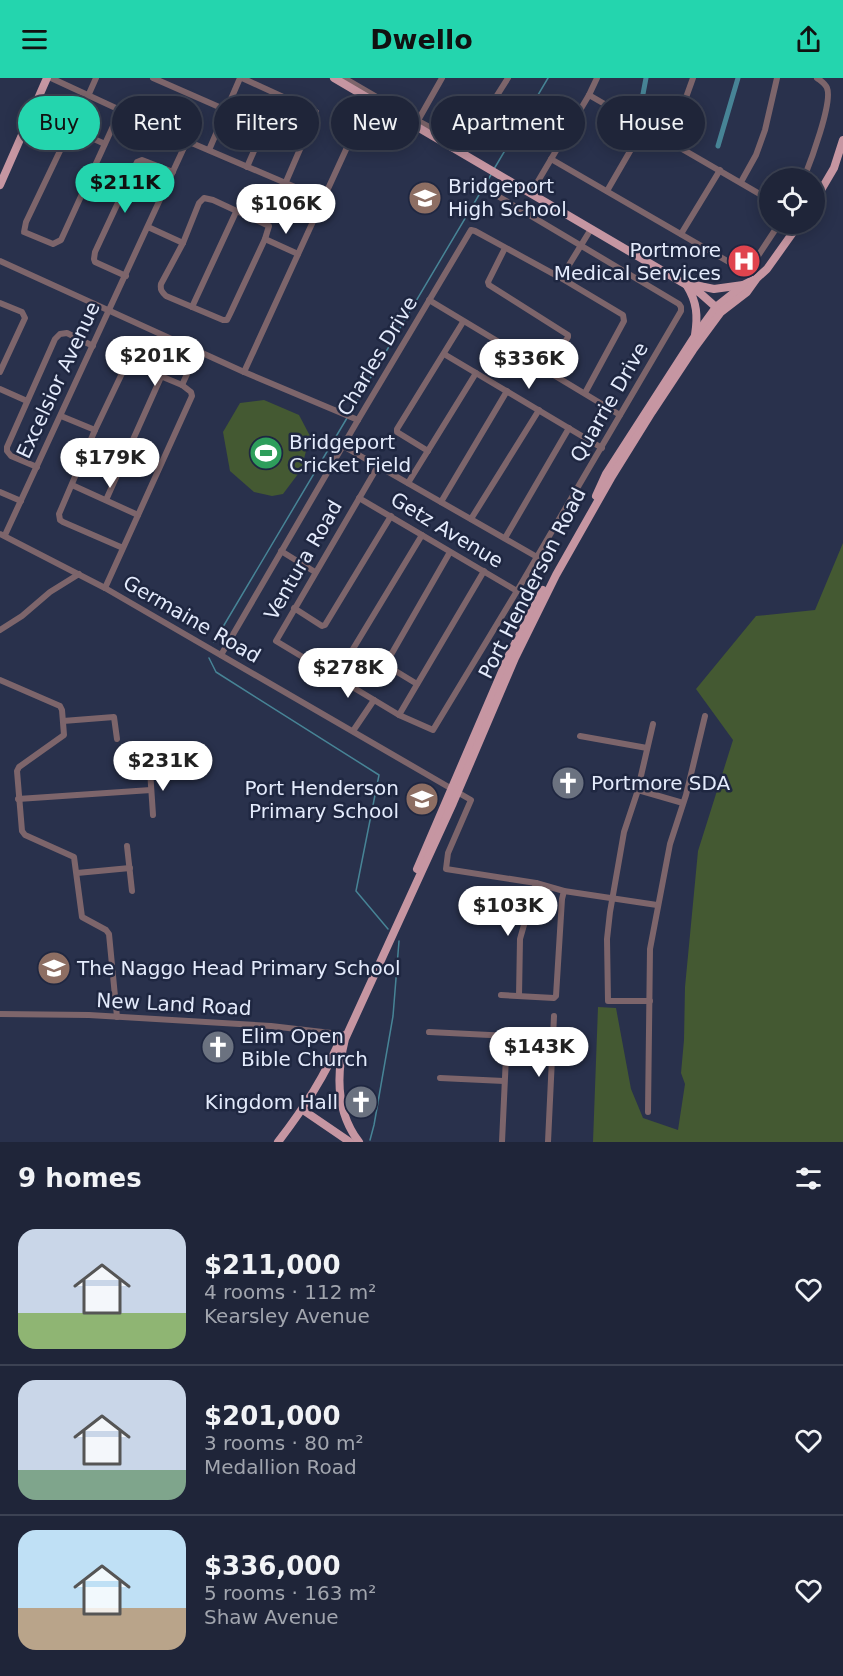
<!DOCTYPE html>
<meta charset="utf-8">
<style>
:root{--surface:#1f2539;--page:#272d41;--text:#f1f3f6;--muted:#a1a5ae;--line:#3c4253;--accent:#24d5ae}
body{margin:0;font-family:"DejaVu Sans",sans-serif;background:var(--page);color:var(--text);height:100vh;display:flex;flex-direction:column;font-size:22px;white-space:nowrap}
*{box-sizing:border-box;margin:0}
p{font-size:20px;color:var(--muted)}
.icon{flex:none;width:33px;height:33px;fill:none;stroke:currentColor;stroke-width:2;stroke-linecap:round;stroke-linejoin:round}
.map{position:relative;height:1064px;overflow:hidden}
.panel{display:flex;flex-direction:column;background:var(--surface);flex:1}
.panel>*{flex:none}
.top-card{position:absolute;left:18px;top:18px;width:807px;height:54px;display:flex;gap:12px}
.controls{position:absolute;left:759px;top:90px;display:grid;gap:12px}
.controls a{display:grid;place-items:center;width:66px;height:66px;border-radius:50%;background:var(--surface);box-shadow:0 3px 15px #0003,0 0 0 2px var(--line);font-size:30px}
.price{position:absolute;translate:-50% -51px;padding:0 14px;border-radius:21px;background:#fff;color:#222;font-size:20px;line-height:39px;filter:drop-shadow(0 2px 3px #0008)}
.price::after{content:'';position:absolute;left:50%;top:36px;width:18px;height:14px;margin-left:-9px;background:inherit;clip-path:polygon(0 0,100% 0,50% 100%)}
.price.current{background:var(--accent);color:#111}
ul{padding:0;list-style:none}
li{display:flex;align-items:center;gap:18px;height:150px;padding:0 18px}
li+li{border-top:2px solid var(--line)}
li span{display:grid;place-items:center;flex:none;width:168px;height:120px;border-radius:18px;color:#555}
li>.icon{margin-inline-start:auto}
span .icon{width:72px;height:72px;fill:#fffc;stroke-width:1}
li b{font-size:26px}
h2{display:flex;justify-content:space-between;align-items:center;height:72px;padding:0 18px;font-size:26px}
.tag{padding:0 21px;border-radius:27px;background:var(--surface);box-shadow:0 3px 15px #0003,0 0 0 2px var(--line);font-size:21px;line-height:54px}
.tag.current{background:var(--accent);color:#111}
header{display:flex;justify-content:space-between;align-items:center;height:78px;padding:0 18px;background:var(--accent);color:#111;font-size:27px;font-weight:700}
.map>svg:first-child{display:block}
</style>
<header><svg class="icon" aria-label="menu" viewBox="0 0 24 24"><path d="M4 6h16M4 12h16M4 18h16"/></svg>Dwello<svg class="icon" aria-label="share" viewBox="0 0 24 24"><path d="M12 15V3M7 8l5-5 5 5M5 13v7h14v-7"/></svg></header>
<div class="map">
<svg width="843" height="1064" viewBox="0 0 843 1064">
<rect width="100%" height="100%" fill="#29314c"/>
<!-- green -->
<g fill="#445932">
<polygon points="264,322 299,337 310,358 301,392 283,416 272,418 254,414 230,393 223,354 240,325"/>
<polygon points="843,465 843,1064 593,1064 598,929 616,930 631,1011 643,1040 678,1052 685,1006 681,995 684,962 685,909 698,773 733,662 696,611 756,538 815,532"/>
</g>
<g fill="none" stroke-linecap="round" stroke-linejoin="round">
<!-- stream -->
<g stroke="#478496" stroke-width="1.5">
<polyline points="494,91 548,0"/>
<polyline points="349,336 492,95"/>
<polyline points="214,564 347,340"/>
<polyline points="209,580 216,594 379,697 356,813 388,851"/>
<polyline points="370,1062 374,1047 393,938 399,863"/>
</g>
<!-- canal -->
<g stroke="#478496" stroke-width="5">
<polyline points="643,16 646,0"/>
<polyline points="718,68 738,0"/>
</g>
<!-- minor -->
<g stroke="#7d656b" stroke-width="6">
<polyline points="51,0 187,63 323,121"/>
<polyline points="153,0 226,32"/>
<polyline points="242,0 316,34 285,106"/>
<polyline points="344,0 418,43 465,68 508,0"/>
<polyline points="589,17 770,122"/>
<polyline points="88,18 96,0"/>
<polyline points="416,46 442,0"/>
<polyline points="670,64 693,0"/>
<polyline points="105,66 74,52 69,54 26,144 24,154 53,166 61,162 120,33"/>
<polyline points="209,72 240,0"/>
<polyline points="551,81 741,191 752,187 779,146"/>
<polyline points="247,89 264,50"/>
<path d="M804,100C810,85 833,24 827,10C825,5 821,3 817,0"/>
<polyline points="741,104 756,77 765,52 777,0"/>
<polyline points="607,113 644,49"/>
<polyline points="531,115 589,17 597,0"/>
<path d="M204,120L213,122L269,148L265,161L230,236L227,242H223L166,218C162,214 160,212 161,206L183,165L199,125Z"/>
<polyline points="148,149 183,165"/>
<polyline points="681,156 720,92"/>
<polyline points="265,161 298,176"/>
<polyline points="505,170 488,204 489,207 568,257 568,259 548,293"/>
<polyline points="0,183 244,294 358,342"/>
<polyline points="126,198 95,184 94,181 95,174 137,84 142,82 173,94"/>
<polyline points="561,200 591,151"/>
<polyline points="429,222 620,337"/>
<polyline points="0,225 22,234 25,240 0,294"/>
<polyline points="192,229 236,134"/>
<polyline points="444,276 602,370"/>
<polyline points="244,294 349,65 370,22"/>
<polyline points="182,307 198,272"/>
<polyline points="0,311 27,323"/>
<polyline points="61,338 95,352"/>
<polyline points="343,368 537,479"/>
<polyline points="428,373 397,354 397,351 463,244"/>
<polyline points="378,388 276,563 399,637 433,652 517,513 681,233 681,229 679,226 496,117"/>
<polyline points="37,389 11,378 7,373 7,369 55,261 60,256 67,255 93,268"/>
<polyline points="408,405 476,295"/>
<polyline points="72,407 138,437"/>
<polyline points="0,414 21,423"/>
<polyline points="359,420 517,513"/>
<polyline points="106,422 161,299"/>
<polyline points="441,424 507,313"/>
<polyline points="471,441 539,332"/>
<polyline points="0,456 105,510 471,722 448,775 446,791 536,805 564,813 657,827"/>
<polyline points="5,457 187,63"/>
<polyline points="505,460 569,350"/>
<polyline points="281,473 315,494"/>
<polyline points="105,510 192,318 191,314 182,307 132,286 126,287 95,352 59,436 60,442 63,444 123,470"/>
<polyline points="294,530 322,548 325,547 391,438"/>
<polyline points="0,552 22,538 50,514 79,496"/>
<polyline points="221,577 358,342 471,152 475,153 561,200 623,237 624,243 585,315"/>
<polyline points="336,599 422,457"/>
<polyline points="0,602 60,628 62,632 64,657 19,689 17,693 22,753 25,757 74,779 82,839 106,852 109,856 117,939"/>
<polyline points="417,606 389,589 387,586 388,582 450,474"/>
<polyline points="399,637 484,493"/>
<polyline points="63,643 114,639 117,661"/>
<polyline points="353,653 374,622"/>
<polyline points="580,658 647,670"/>
<polyline points="150,692 153,737"/>
<polyline points="638,712 683,725"/>
<polyline points="18,721 151,712"/>
<polyline points="127,768 132,813"/>
<polyline points="77,795 130,790"/>
<polyline points="501,917 554,920 556,918 562,821 564,813"/>
<polyline points="519,918 520,861 536,805"/>
<polyline points="650,923 608,923 607,861 610,834 624,754 637,715 653,646"/>
<polyline points="0,936 89,937 271,948 331,955 343,958"/>
<polyline points="429,954 553,960"/>
<polyline points="440,1000 504,1003"/>
<polyline points="648,1034 650,871 670,766 686,717 705,638"/>
<polyline points="502,1064 507,957"/>
<polyline points="548,1064 554,938"/>
</g>
<!-- major -->
<g stroke="#c696a2" stroke-width="8">
<polyline points="334,0 685,206 700,215 718,231"/>
<polyline points="0,107 47,0"/>
<polyline points="814,124 834,90 843,62"/>
<polyline points="690,206 714,211 743,207"/>
<path d="M687,208C697,224 698,238 695,257"/>
<polyline points="596,418 606,396 695,258 716,229 745,206 753,202"/>
<polyline points="417,791 509,577 543,512"/>
<polyline points="303,1032 350,1064"/>
<path d="M278,1064C304,1030 326,997 342,957"/>
<path d="M359,1064C336,1034 336,997 345,961L453,725L515,580L556,497L611,400L652,334L693,272L721,234L747,214L757,200L767,191L799,146"/>
</g>
</g>
<!-- icons -->
<defs>
<g id="school-disc" transform="scale(1.725)"><circle r="9.5" fill="#8d6e63" stroke="#1f2741"/><path d="M0-5L7-2L0 1L-7-2ZM-4 1L0 2.5L4 1V4Q0 6-4 4Z" fill="#fff"/></g>
<g id="hospital-disc" transform="scale(1.725)"><circle r="9.5" fill="#e0444e" stroke="#1f2741"/><path d="M-5-5h3v3.5h4V-5h3V5h-3V1.5h-4V5h-3Z" fill="#fff"/></g>
<g id="stadium-disc" transform="scale(1.725)"><circle r="9.5" fill="#2e9e5b" stroke="#1f2741"/><path d="M0-5a6.5 5 0 1 0 0 10a6.5 5 0 1 0 0-10ZM-3.5-1.8h7v3.6h-7Z" fill="#fff"/></g>
<g id="church-disc" transform="scale(1.725)"><circle r="9.5" fill="#6b7280" stroke="#1f2741"/><path d="M-1.2-6h2.4v3.5h3.3v2.4h-3.3V6h-2.4V-.1h-3.3v-2.4h3.3Z" fill="#fff"/></g>
</defs>
<g fill-rule="evenodd">
<use href="#school-disc" x="425" y="120"/>
<use href="#hospital-disc" x="744" y="183"/>
<use href="#stadium-disc" x="266" y="375"/>
<use href="#church-disc" x="568" y="705"/>
<use href="#school-disc" x="422" y="721"/>
<use href="#school-disc" x="54" y="890"/>
<use href="#church-disc" x="218" y="969"/>
<use href="#church-disc" x="361" y="1024"/>
</g>
<g text-anchor="middle" dominant-baseline="central" stroke-width="5" stroke-linejoin="round" paint-order="stroke">
<!-- poi labels -->
<g font-size="20" fill="#e4ebfc" stroke="#1f2741" text-anchor="start">
<text x="448" y="108">Bridgeport<tspan x="448" dy="23">High School</tspan></text>
<text x="721" y="172" text-anchor="end">Portmore<tspan x="721" dy="23">Medical Services</tspan></text>
<text x="289" y="364">Bridgeport<tspan x="289" dy="23">Cricket Field</tspan></text>
<text x="591" y="705">Portmore SDA</text>
<text x="399" y="710" text-anchor="end">Port Henderson<tspan x="399" dy="23">Primary School</tspan></text>
<text x="77" y="890">The Naggo Head Primary School</text>
<text x="241" y="958">Elim Open<tspan x="241" dy="23">Bible Church</tspan></text>
<text x="338" y="1024" text-anchor="end">Kingdom Hall</text>
</g>
<!-- street labels -->
<g font-size="20" fill="#e4ebfc" stroke="#1f2741">
<text transform="translate(377 278) rotate(-59)">Charles Drive</text>
<text transform="translate(58 302) rotate(-65)">Excelsior Avenue</text>
<text transform="translate(609 324) rotate(-60)">Quarrie Drive</text>
<text transform="translate(447 452) rotate(31)">Getz Avenue</text>
<text transform="translate(303 482) rotate(-60)">Ventura Road</text>
<text transform="translate(532 505) rotate(-63)">Port Henderson Road</text>
<text transform="translate(192 541) rotate(30)">Germaine Road</text>
<text transform="translate(174 926) rotate(3)">New Land Road</text>
</g>
</g>
</svg>
<div class="controls">
<a><svg class="icon" aria-label="locate" viewBox="0 0 24 24"><circle cx="12" cy="12" r="6"/><path d="M12 2v4M12 18v4M2 12h4M18 12h4"/></svg></a>
</div>
<b class="price current" style="left:125px;top:136px">$211K</b>
<b class="price" style="left:286px;top:157px">$106K</b>
<b class="price" style="left:155px;top:309px">$201K</b>
<b class="price" style="left:529px;top:312px">$336K</b>
<b class="price" style="left:110px;top:411px">$179K</b>
<b class="price" style="left:348px;top:621px">$278K</b>
<b class="price" style="left:163px;top:714px">$231K</b>
<b class="price" style="left:508px;top:859px">$103K</b>
<b class="price" style="left:539px;top:1000px">$143K</b>
<div class="top-card">
<a class="tag current">Buy</a>
<a class="tag">Rent</a>
<a class="tag">Filters</a>
<a class="tag">New</a>
<a class="tag">Apartment</a>
<a class="tag">House</a>
</div>
</div>
<section class="panel">
<h2>9 homes<svg class="icon" aria-label="filters" viewBox="0 0 24 24"><path d="M4 7h16M4 17h16"/><circle cx="9" cy="7" r="2"/><circle cx="15" cy="17" r="2"/></svg></h2>
<ul>
<li><span style="background:linear-gradient(#c9d6e8 70%,#8fb573 0)"><svg class="icon" aria-label="home" viewBox="0 0 24 24"><path d="M3 11l9-7 9 7M6 9v11h12V9"/></svg></span><div><b>$211,000</b><p>4 rooms · 112 m²</p><p>Kearsley Avenue</p></div><svg class="icon" aria-label="heart" viewBox="0 0 24 24"><path d="M12 20l-8-8c-3-5 5-10 8-4 3-6 11-1 8 4z"/></svg></li>
<li><span style="background:linear-gradient(#c9d6e8 75%,#7fa58c 0)"><svg class="icon" aria-label="home" viewBox="0 0 24 24"><path d="M3 11l9-7 9 7M6 9v11h12V9"/></svg></span><div><b>$201,000</b><p>3 rooms · 80 m²</p><p>Medallion Road</p></div><svg class="icon" aria-label="heart" viewBox="0 0 24 24"><path d="M12 20l-8-8c-3-5 5-10 8-4 3-6 11-1 8 4z"/></svg></li>
<li><span style="background:linear-gradient(#bfe0f5 65%,#b9a48a 0)"><svg class="icon" aria-label="home" viewBox="0 0 24 24"><path d="M3 11l9-7 9 7M6 9v11h12V9"/></svg></span><div><b>$336,000</b><p>5 rooms · 163 m²</p><p>Shaw Avenue</p></div><svg class="icon" aria-label="heart" viewBox="0 0 24 24"><path d="M12 20l-8-8c-3-5 5-10 8-4 3-6 11-1 8 4z"/></svg></li>
</ul>
</section>
